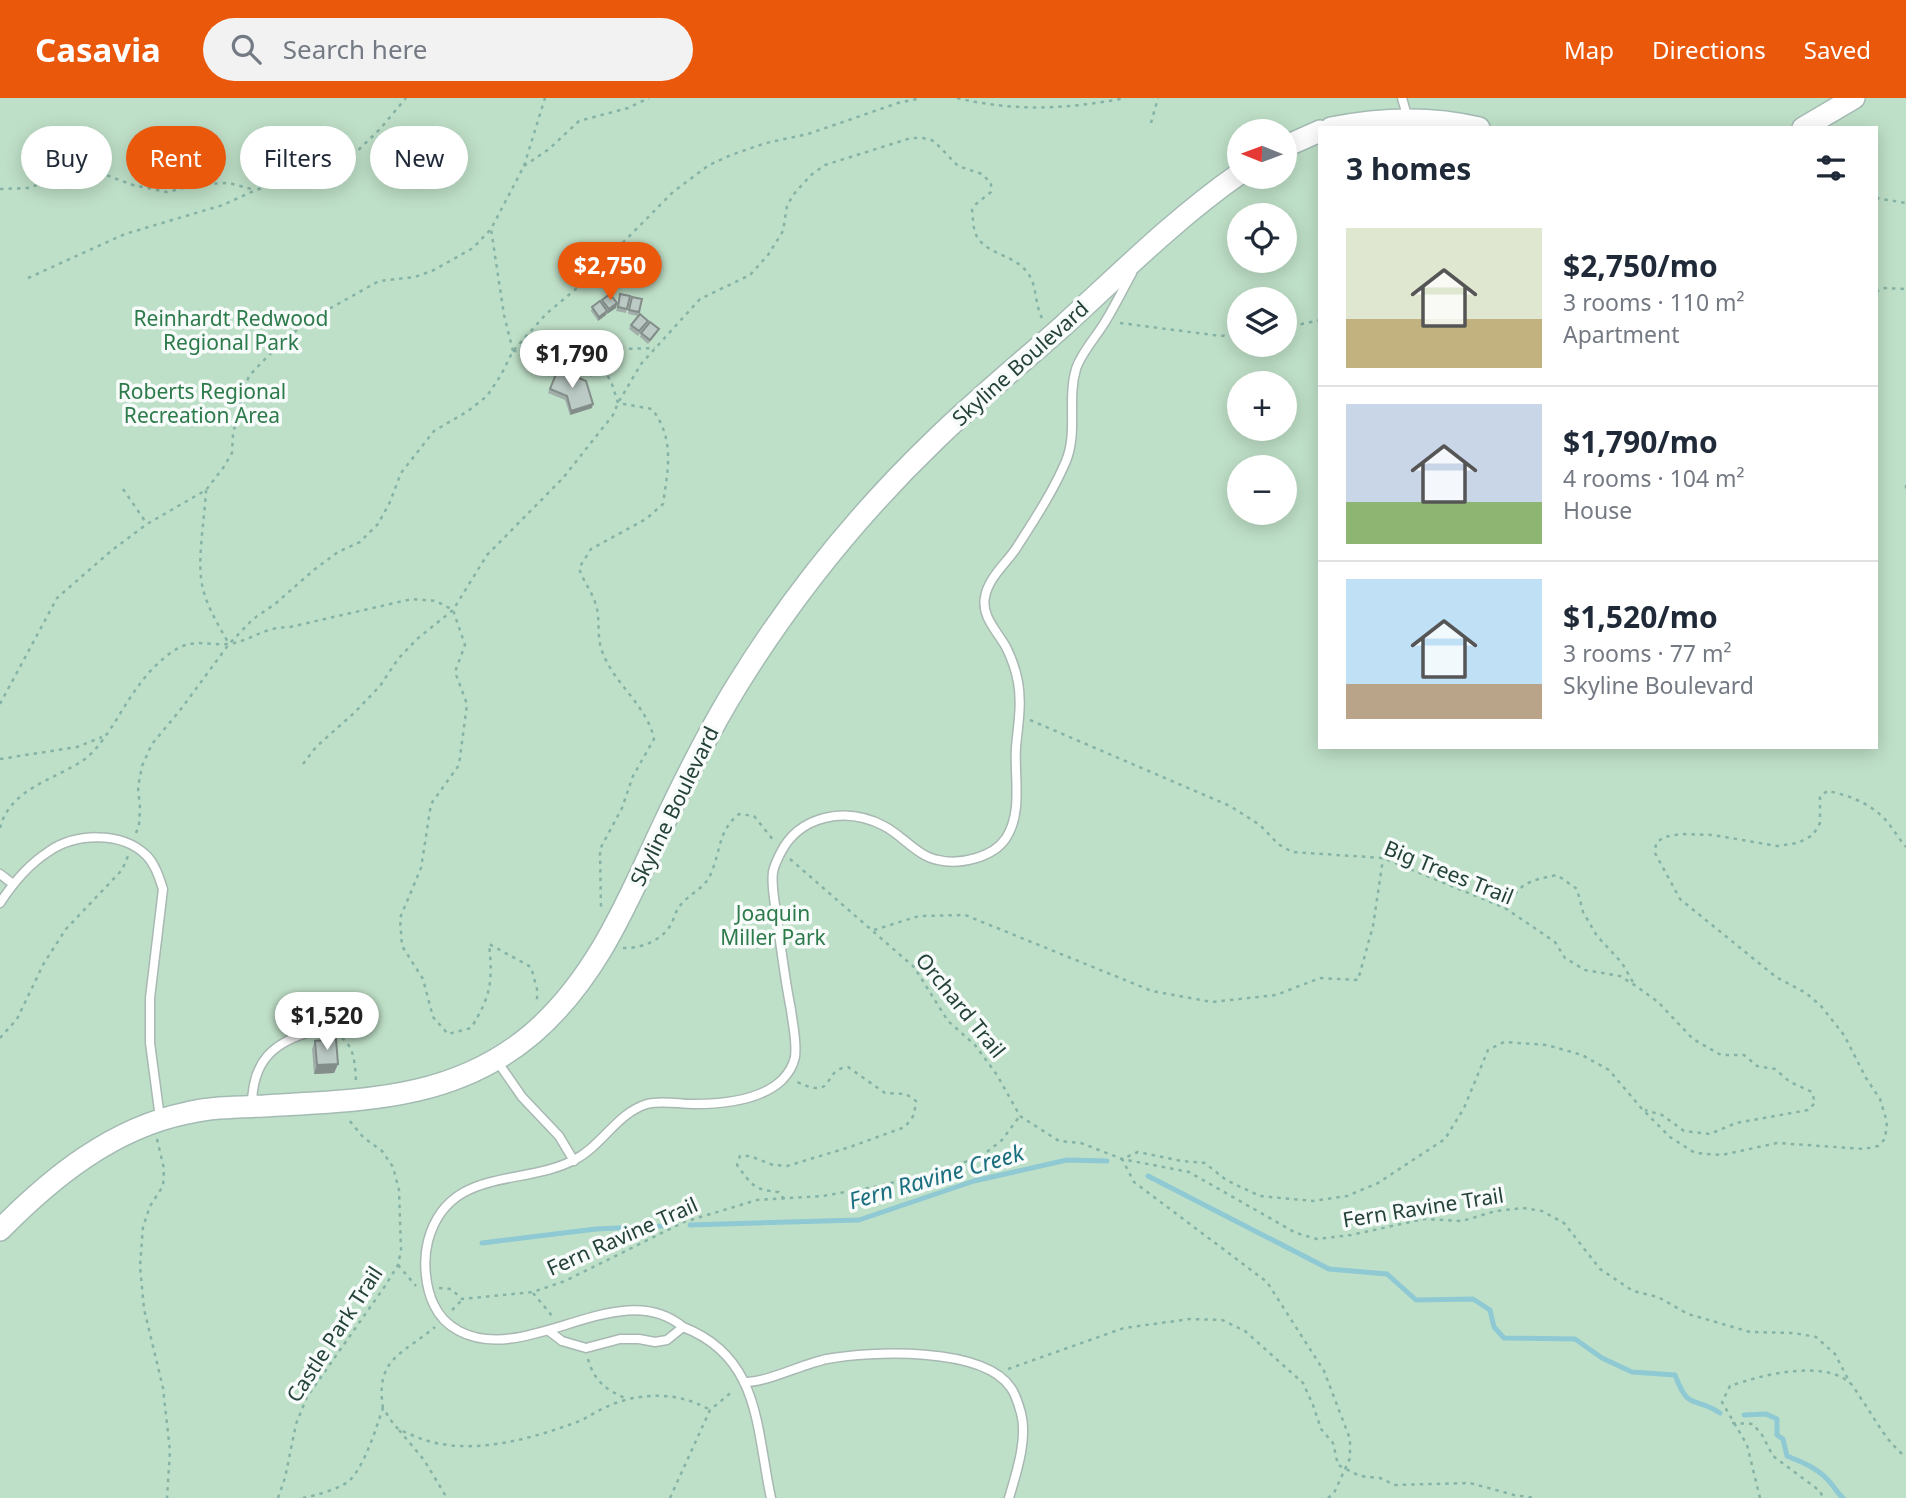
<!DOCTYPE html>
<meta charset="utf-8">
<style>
:root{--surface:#fff;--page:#f2f2f3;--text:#1f2937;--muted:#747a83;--line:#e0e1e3;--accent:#ea580c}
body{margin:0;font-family:"Noto Sans",sans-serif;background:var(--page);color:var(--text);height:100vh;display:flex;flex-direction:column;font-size:26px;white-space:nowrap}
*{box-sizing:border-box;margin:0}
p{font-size:23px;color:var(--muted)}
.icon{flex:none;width:38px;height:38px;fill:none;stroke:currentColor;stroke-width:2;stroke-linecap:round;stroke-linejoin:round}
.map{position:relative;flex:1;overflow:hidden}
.sheet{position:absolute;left:1318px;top:28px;width:560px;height:623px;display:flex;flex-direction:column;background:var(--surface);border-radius:0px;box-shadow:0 4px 18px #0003}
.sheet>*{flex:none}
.top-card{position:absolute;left:21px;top:28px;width:665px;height:63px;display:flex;gap:14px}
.needle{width:46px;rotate:271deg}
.fabs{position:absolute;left:1227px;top:21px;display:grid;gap:14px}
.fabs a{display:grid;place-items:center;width:70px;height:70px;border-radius:50%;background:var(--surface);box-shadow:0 4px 18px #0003;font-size:35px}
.price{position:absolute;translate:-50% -60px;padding:0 16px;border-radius:24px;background:#fff;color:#222;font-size:23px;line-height:46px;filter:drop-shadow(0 2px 4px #0008)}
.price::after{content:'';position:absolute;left:50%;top:42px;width:21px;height:16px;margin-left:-10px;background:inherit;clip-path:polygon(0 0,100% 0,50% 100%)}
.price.on{background:var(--accent);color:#fff}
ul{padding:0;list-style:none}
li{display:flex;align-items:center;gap:21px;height:175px;padding:0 28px}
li+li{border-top:2px solid var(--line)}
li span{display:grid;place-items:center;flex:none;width:196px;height:140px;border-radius:0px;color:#555}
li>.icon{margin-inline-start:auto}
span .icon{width:84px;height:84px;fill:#fffc;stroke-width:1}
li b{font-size:30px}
h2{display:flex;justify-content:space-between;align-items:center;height:84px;padding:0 28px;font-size:30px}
.tag{padding:0 24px;border-radius:32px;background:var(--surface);box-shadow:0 4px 18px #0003;font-size:24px;line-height:63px}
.tag.on{background:var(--accent);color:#fff}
header{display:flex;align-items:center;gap:42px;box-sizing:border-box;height:98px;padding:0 35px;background:var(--accent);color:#fff}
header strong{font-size:33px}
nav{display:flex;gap:38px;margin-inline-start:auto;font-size:24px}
.search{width:490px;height:63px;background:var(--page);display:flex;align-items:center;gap:18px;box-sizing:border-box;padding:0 24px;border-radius:38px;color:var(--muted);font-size:26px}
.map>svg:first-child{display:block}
</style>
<header>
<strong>Casavia</strong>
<div class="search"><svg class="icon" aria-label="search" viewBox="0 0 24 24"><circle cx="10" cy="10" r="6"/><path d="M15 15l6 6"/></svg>Search here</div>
<nav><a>Map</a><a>Directions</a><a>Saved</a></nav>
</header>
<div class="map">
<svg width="1906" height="1400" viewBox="0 0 1906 1400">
<rect width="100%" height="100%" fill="#e6efeb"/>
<!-- green -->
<path fill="#bfe0c8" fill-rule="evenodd" d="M0,0H1906V1400H0ZM1320,30H1876V649H1320ZM1239,33H1284V79H1239ZM1239,117H1284V163H1239ZM1239,201H1284V247H1239ZM1239,285H1284V331H1239ZM1239,369H1284V415H1239Z"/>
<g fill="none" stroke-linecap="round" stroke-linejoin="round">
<!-- stream -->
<g stroke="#8ec9d4" stroke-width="5">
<path d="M1148,1078L1329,1171L1387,1176L1416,1202L1473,1201L1490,1212L1494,1229L1504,1240L1575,1241L1602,1260L1632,1274L1675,1277C1689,1314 1693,1297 1720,1315"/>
<polyline points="690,1127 859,1122 974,1083 1067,1062 1107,1063"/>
<polyline points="482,1145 596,1131 663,1128"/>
<path d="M1744,1317L1766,1316L1777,1321V1337L1783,1341L1787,1358C1802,1364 1817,1370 1828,1382C1834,1388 1836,1394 1843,1400"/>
</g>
<!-- lane casing -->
<g stroke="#a8b8b2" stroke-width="11">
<g id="lane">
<polyline points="1402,0 1408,21"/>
<polyline points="0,776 13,786"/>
<path d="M0,805C13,785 28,767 48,754C75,735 121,733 146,757C155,766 159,779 163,791L150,900V945L160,1020"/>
<polyline points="497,963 522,999 559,1038 574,1063"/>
<path d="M252,1008C252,964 272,944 314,933"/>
<path d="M683,1229C761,1259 756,1332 771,1400"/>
<path d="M549,1233L562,1243L586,1250L620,1241H639L655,1244L667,1242L683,1229C620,1176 527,1269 459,1233C448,1227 439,1218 434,1207C425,1189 423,1162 428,1143C448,1068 522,1089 574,1062C602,1048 617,1015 647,1006C661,1002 679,1006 694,1006C722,1006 760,1003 782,982C788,976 793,968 795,959C797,943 793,928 791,912C785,882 781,851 777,820C775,806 771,788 773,774C774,768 777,762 780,756C799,717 846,708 884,728C902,737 917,758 938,762C959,767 993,760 1006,740C1023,714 1014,678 1016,649C1018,627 1022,606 1018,584C1016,573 1011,559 1006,549C997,533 981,518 985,499C988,481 1005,466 1015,452C1033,424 1053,394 1066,363C1078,334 1067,301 1076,271C1081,255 1096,239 1105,224C1115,208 1123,191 1132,175"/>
<path d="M744,1284C766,1285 802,1266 827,1261C870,1253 983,1248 1011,1290C1016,1297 1019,1308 1021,1315C1028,1341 1016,1376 1009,1400"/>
</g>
</g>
<!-- secondary casing -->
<g stroke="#a4bbb3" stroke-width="24">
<g id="secondary">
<path d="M1331,30C1381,20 1429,18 1479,30"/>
<polyline points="1803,30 1854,0"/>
<polyline points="1284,49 1320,33"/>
<path d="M0,1132C52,1079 113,1030 187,1015C212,1009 238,1009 264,1008C361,1002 453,1003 532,936C595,882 626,807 660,734C683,685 707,636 736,589C792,498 857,417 935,342C976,302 1020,266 1063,228C1120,176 1176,120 1239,76"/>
</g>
</g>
<!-- path -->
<g stroke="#86b3a5" stroke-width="2.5" stroke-dasharray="3.5 5" stroke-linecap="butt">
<path d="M957,0C1016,14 1068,11 1126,0"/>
<polyline points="1151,25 1158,0"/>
<polyline points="524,68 549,51 579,23 628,10 649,0"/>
<polyline points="0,91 29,90 64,76 98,74 133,87 167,94 200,86 229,85 255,92"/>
<polyline points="1876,100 1906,105"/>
<polyline points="28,180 125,136 223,107 256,92 344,66 380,31 406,0"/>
<polyline points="1876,194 1883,190 1906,191"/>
<polyline points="1120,225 1221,238 1239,236"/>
<polyline points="1284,230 1320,222"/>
<polyline points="595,252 655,250"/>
<path d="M513,253C540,253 566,248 594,252L612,286L618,305L652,311C675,341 668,371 663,406L646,421L591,451L579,470C583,483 591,492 595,504C601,519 596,537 602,553C613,585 647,607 654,641L633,678L622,710L600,751L601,813"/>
<polyline points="513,253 504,217 491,131 524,68 545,0"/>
<polyline points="1906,387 1906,393"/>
<polyline points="123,391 147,426"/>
<path d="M206,392C205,420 196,465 203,491C208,511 219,528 229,546"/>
<polyline points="0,606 57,500 111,453 147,426 206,392 223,370 232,355 233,336 243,295 249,278 266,260 299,230 320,216 379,183 415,179 434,172 473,150 491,131"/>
<polyline points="1030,622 1230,708 1260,727 1278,746 1292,754 1383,760 1505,810 1555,844 1565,860 1585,872 1620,878 1636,888 1658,904 1693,941 1721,957 1744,957 1757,968 1775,971 1790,984 1812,994 1815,1005 1808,1012 1736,1025 1710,1036 1684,1033 1662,1017 1645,1012"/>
<polyline points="0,661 77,649 102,639"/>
<path d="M303,666L316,649L354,615L380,588L398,561L417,541L453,512L487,457L563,380L613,317L618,305L641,266L700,201L750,177L768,157L783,133L787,108L793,97L811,77L825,67L911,40H923L934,43L958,68L982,76L991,85V94L976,106L972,112C973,120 973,128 975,134C982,156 1014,156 1027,174C1038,188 1034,205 1042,220"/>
<path d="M0,730C10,690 55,682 85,661C97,652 107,636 115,624C131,598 146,572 172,554C193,539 208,548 229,546C251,543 263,529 290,529L412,501L436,503L453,512L465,547L455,574L467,606L459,667L431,706L421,770L400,820L402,848L423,881L433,919L448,936L471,930C491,898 493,883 489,846L531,869L537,891V904"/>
<polyline points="136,735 139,727 140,710 138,689 142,668 152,646 181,611 229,546 253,521 275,506 315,471 338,454 360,444 378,426 390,404 401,375 434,333 468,313 487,298 501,277 513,253 546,216 583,185 673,94 709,67 731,57 766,45 808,36 898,5 921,0"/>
<polyline points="790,761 914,869 948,923 975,947 997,977 1020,1018 1059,1043 1081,1045 1122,1061 1189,1074 1296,1135 1317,1141 1351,1137 1424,1121 1462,1123 1496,1113 1523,1110 1542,1113 1564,1125 1600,1171 1633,1193 1658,1199 1688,1216 1750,1234 1794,1235 1816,1239 1835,1256 1850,1285"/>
<path d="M1505,810C1521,785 1527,783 1557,777L1577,791L1583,814L1597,838L1622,865L1634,886"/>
<polyline points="874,832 919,818 965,817 1152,893 1212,904 1276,897 1320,880 1358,882 1373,828 1383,761"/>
<path d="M623,850C639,851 661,843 670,828C674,822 675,814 679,809C690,794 706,791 712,773C721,750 719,732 739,716L754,718L774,743"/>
<path d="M326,934C354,938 355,961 356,985"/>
<polyline points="0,940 17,921 44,865 66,831 122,772 128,758"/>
<polyline points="157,1041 164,1071 163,1088 150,1108 143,1129 140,1168 144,1211 163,1290 170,1353 167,1400"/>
<path d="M784,1101L779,1094C753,1092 752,1087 737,1067L740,1058H750L773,1067L787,1068L850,1049L905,1029L914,1017L916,1003L906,996L885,995L848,969C820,972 838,1003 797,984"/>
<polyline points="398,1167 416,1188"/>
<polyline points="439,1190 451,1191 462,1201 533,1194 565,1183 684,1124 757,1102 823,1098 879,1088 944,1072 983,1057 1002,1042 1019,1019"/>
<polyline points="533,1195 553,1219"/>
<polyline points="452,1212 462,1202"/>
<path d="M588,1261C594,1283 606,1292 627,1301"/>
<polyline points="1008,1271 1124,1230 1190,1221 1222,1222 1245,1233 1303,1285 1313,1307 1321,1331 1333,1345 1338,1367 1360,1378 1380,1380 1395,1387 1470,1385 1514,1397 1535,1400"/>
<path d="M383,1310C375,1260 403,1256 435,1229"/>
<polyline points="1732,1325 1753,1326 1762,1337 1773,1358 1820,1393 1823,1400"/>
<polyline points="399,1332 424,1362 447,1400"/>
<polyline points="278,1400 285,1380 296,1326 307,1299 385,1188 398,1167 401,1152 399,1092 393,1069 382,1053 363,1039 349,1022"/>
<path d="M303,1400C317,1397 340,1391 350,1382C365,1367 376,1330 383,1310C387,1316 391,1323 395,1328C400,1333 408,1335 414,1338C465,1360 528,1342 577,1324C588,1320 596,1313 606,1309C639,1294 678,1293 710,1312"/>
<polyline points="670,1400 710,1312 733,1293"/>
<path d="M1328,1400L1334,1395L1350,1360V1341L1324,1273L1267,1184L1134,1084L1122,1061L1138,1054L1181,1063L1205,1065L1226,1082L1260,1098L1313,1103L1347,1098L1378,1085L1445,1041L1464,1010L1488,952L1504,944L1547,947L1582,957L1609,972L1642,1011L1670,1039L1695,1055L1722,1057L1777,1045L1864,1051L1878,1048L1885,1041L1887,1024L1880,1001L1866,980L1844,937L1821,908L1806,895L1776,879L1680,801L1655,755L1656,745L1664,739L1681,736L1713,737L1777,748L1798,745L1813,737L1820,725V699L1827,693C1850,697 1874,707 1889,726C1895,734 1900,742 1906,749"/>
<path d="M1760,1400L1747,1347L1722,1304L1730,1288C1761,1277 1823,1261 1850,1285C1854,1288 1857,1295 1860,1299C1875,1320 1885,1343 1906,1359"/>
</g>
<!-- lane -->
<use href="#lane" stroke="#fff" stroke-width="8"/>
<!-- secondary -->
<use href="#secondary" stroke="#fff" stroke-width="21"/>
</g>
<!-- wall -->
<g fill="#a1aea9">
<polygon points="620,196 627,211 626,215 616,213"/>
<polygon points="632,199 639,214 638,218 628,216"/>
<polygon points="602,202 617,205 616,210 607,216 606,215 606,217 598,223 591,213 592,209 601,204"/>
<polygon points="648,223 646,227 638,238 629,231 631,227"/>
<polygon points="659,231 657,235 648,246 640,239 641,235"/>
<polygon points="601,258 592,279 577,272 580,264"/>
<polygon points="558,271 592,310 570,317 565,302 548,295"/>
<polygon points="315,943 338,966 334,975 314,976 312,951"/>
</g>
<!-- shaded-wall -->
<g fill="#838d89">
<polygon points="617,205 616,210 607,216 609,211"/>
<polygon points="607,213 606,217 598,223 599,219"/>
<polygon points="593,306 592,310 570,317 571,313"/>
<polygon points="338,966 334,975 314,976 317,967"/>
</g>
<!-- building -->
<g fill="#bbcac4" stroke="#838d89" stroke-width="2">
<polygon points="610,196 617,205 609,211 602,202"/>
<polygon points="620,196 630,198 627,211 618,209"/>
<polygon points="632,199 642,201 639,214 629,212"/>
<polygon points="600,203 607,213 599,219 592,209"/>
<polygon points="640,216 648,223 639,233 631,227"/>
<polygon points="650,224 659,231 650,242 641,235"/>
<polygon points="585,251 601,258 595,271 580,264"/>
<polygon points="558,271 586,283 593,306 571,313 567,298 550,291"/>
<polygon points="336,941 338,966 317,967 315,943"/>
</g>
<g text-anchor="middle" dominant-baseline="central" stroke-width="7" stroke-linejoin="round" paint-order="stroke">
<!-- park labels -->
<g font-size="21" fill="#2d7a4b" stroke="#f7fbf9">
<text x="231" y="220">Reinhardt Redwood<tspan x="231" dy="24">Regional Park</tspan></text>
<text x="202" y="293">Roberts Regional<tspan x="202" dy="24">Recreation Area</tspan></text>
<text x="773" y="815">Joaquin<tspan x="773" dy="24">Miller Park</tspan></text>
</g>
<!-- street labels -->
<g font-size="21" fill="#24423a" stroke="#f7fbf9">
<text transform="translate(1020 265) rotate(-42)">Skyline Boulevard</text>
<text transform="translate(674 708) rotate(-64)">Skyline Boulevard</text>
<text transform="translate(1449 774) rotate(22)">Big Trees Trail</text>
<text transform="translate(961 907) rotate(51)">Orchard Trail</text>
<text transform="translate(1423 1109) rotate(-9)">Fern Ravine Trail</text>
<text transform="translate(622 1138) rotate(-24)">Fern Ravine Trail</text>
<text transform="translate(334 1236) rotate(-57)">Castle Park Trail</text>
</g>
<!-- water labels -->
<g font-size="23" font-style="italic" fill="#1c6f80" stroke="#f7fbf9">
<text transform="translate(936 1078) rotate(-16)">Fern Ravine Creek</text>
</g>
</g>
</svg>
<div class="fabs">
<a><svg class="needle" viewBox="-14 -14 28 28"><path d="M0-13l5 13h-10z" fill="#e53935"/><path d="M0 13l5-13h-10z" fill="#747a83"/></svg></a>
<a><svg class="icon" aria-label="locate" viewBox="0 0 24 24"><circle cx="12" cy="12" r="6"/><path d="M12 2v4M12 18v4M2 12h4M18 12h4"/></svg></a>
<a><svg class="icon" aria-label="layers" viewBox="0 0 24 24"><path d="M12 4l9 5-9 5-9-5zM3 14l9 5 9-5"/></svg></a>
<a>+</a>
<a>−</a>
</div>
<b class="price on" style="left:610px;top:204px">$2,750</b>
<b class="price" style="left:572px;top:292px">$1,790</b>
<b class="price" style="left:327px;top:954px">$1,520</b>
<div class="top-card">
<a class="tag">Buy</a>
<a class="tag on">Rent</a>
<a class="tag">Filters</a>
<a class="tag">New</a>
</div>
<section class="sheet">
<h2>3 homes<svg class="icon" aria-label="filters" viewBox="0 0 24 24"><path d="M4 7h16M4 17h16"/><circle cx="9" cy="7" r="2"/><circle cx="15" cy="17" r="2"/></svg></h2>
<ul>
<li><span style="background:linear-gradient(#dfe7d0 65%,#c2b280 0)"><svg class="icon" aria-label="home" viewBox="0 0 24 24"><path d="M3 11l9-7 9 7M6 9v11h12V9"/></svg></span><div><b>$2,750/mo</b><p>3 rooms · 110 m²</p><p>Apartment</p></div></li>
<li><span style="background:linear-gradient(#c9d6e8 70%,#8fb573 0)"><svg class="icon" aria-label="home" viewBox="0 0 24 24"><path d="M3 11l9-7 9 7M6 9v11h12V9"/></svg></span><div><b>$1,790/mo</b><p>4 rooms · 104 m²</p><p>House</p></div></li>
<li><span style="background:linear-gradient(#bfe0f5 75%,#b9a48a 0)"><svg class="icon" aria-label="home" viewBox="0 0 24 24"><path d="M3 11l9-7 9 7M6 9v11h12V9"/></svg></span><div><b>$1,520/mo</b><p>3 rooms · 77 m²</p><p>Skyline Boulevard</p></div></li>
</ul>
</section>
</div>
